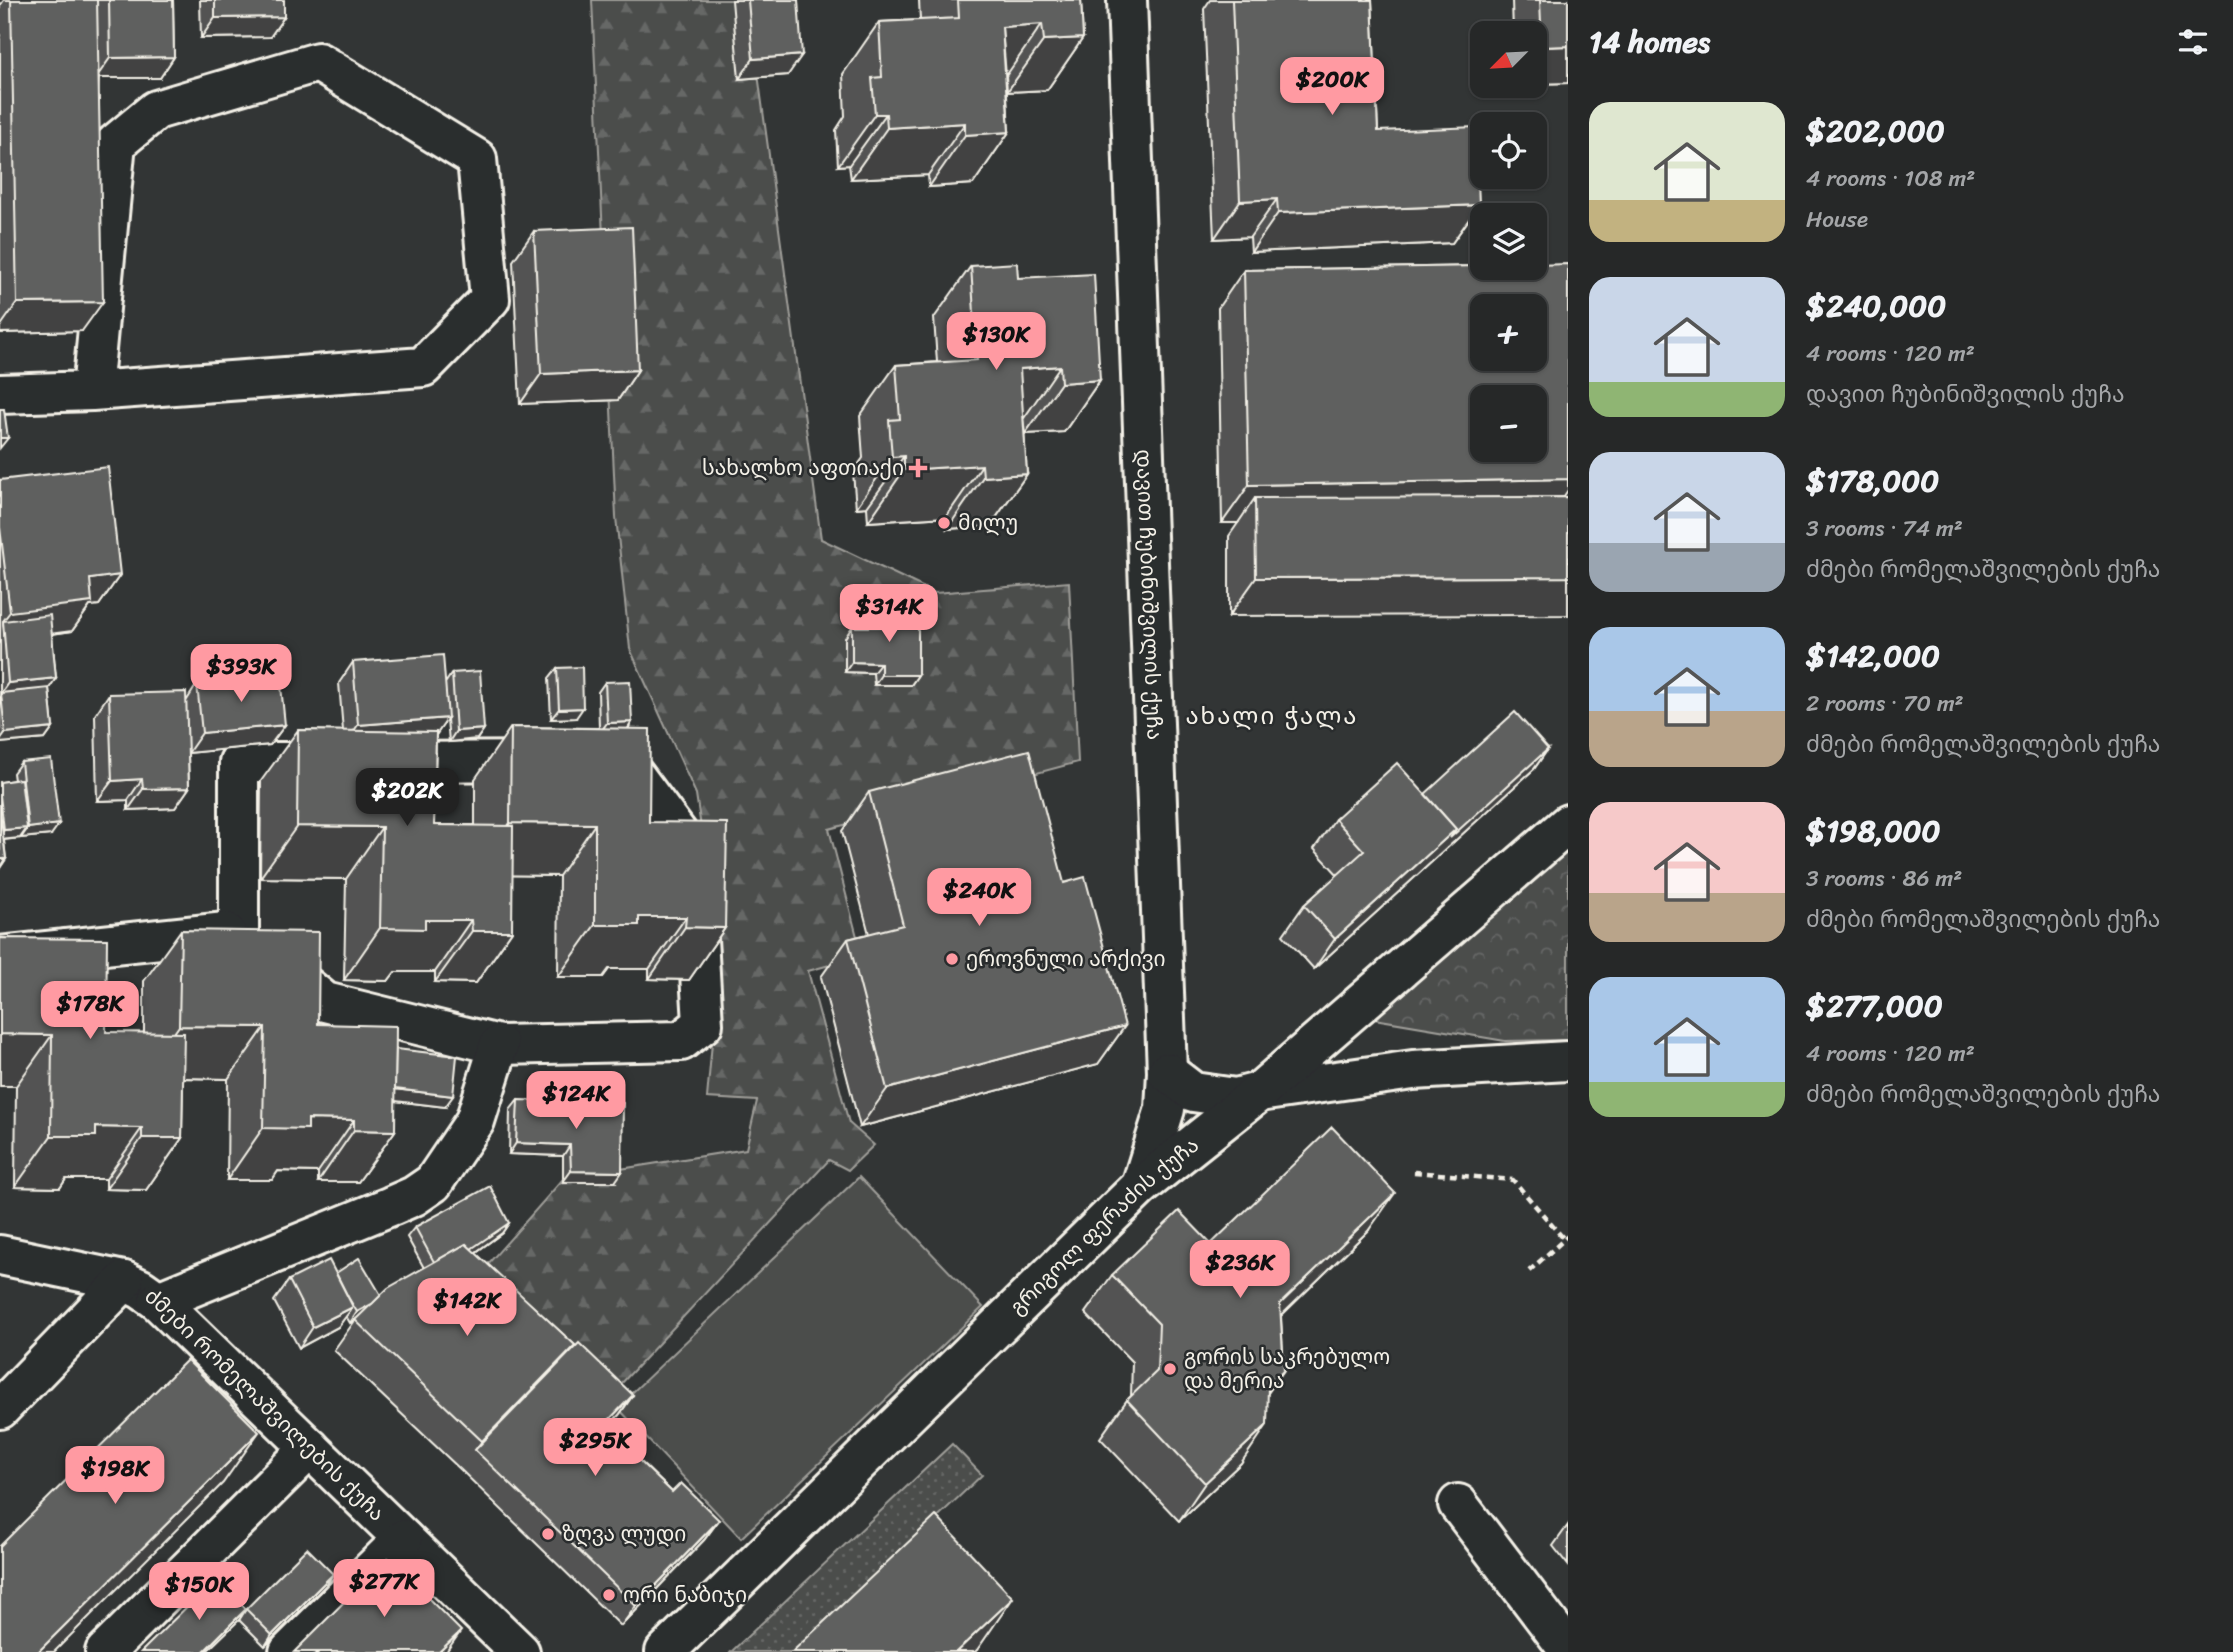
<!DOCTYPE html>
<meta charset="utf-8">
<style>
:root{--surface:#262828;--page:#323434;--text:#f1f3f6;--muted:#a4a6a8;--line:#424445;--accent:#ff9aa2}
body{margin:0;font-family:Sriracha,"Noto Sans Georgian",sans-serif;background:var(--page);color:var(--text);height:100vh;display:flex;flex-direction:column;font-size:26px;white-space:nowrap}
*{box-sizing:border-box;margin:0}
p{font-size:23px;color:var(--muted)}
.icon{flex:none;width:38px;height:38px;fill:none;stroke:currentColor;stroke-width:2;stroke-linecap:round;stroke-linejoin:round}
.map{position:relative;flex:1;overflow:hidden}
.drawer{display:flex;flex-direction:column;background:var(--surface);width:665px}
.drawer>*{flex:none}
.needle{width:46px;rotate:246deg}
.buttons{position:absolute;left:1470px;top:21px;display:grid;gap:14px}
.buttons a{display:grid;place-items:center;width:77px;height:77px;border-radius:14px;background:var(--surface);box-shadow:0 2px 5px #0004,0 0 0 2px var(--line);font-size:35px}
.price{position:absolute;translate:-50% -60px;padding:0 16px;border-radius:14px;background:var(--accent);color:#111;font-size:23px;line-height:46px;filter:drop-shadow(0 2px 4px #0008)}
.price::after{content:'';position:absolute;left:50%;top:42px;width:21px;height:16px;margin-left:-10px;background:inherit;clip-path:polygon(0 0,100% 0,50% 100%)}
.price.active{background:#222;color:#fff}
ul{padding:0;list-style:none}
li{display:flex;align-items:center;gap:21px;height:175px;padding:0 21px}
li span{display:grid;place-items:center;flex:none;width:196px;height:140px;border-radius:21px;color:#555}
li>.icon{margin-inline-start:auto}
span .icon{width:84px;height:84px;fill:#fffc;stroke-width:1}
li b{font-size:30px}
h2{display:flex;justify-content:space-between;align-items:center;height:84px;padding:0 21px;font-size:30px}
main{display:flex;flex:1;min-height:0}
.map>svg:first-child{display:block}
</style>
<main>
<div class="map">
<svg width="1568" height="1652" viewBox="0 0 1568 1652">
<defs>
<pattern id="grass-dots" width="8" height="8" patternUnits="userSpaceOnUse" patternTransform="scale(1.75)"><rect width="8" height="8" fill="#4b4d4c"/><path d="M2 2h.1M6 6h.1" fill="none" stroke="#666766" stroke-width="1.8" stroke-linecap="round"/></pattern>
<pattern id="forest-firs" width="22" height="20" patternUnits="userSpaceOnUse" patternTransform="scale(1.75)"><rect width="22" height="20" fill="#4b4d4c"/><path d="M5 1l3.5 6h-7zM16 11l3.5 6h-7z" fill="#666766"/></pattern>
<pattern id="park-crowns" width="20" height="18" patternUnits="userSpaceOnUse" patternTransform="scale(1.75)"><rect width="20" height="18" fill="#4b4d4c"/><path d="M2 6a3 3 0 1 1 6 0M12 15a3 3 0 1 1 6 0" fill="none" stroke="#666766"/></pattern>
</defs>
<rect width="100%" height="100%" fill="#323535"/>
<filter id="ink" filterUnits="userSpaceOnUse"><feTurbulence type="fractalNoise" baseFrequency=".0143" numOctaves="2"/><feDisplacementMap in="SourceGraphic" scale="14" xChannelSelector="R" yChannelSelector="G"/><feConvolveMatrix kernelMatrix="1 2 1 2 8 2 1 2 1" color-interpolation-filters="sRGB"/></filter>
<g filter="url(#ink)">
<!-- grass -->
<polygon fill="url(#grass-dots)" stroke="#a09f9a" stroke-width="2" points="952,1444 982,1475 795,1652 731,1652"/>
<!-- forest -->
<polygon fill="url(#forest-firs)" stroke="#a09f9a" stroke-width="2" points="592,0 748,0 821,539 935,593 1069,582 1078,762 829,829 862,956 808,971 849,1123 874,1145 848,1170 829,1160 607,1399 464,1272 488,1264 564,1178 746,1149 757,1101 707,1098 720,954 696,794 630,649 616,517"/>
<!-- park -->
<polygon fill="url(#park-crowns)" stroke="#a09f9a" stroke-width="2" points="1568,836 1568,1040 1505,1041 1357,1016"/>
<!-- pitch -->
<polygon fill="#4b4d4c" stroke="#a09f9a" stroke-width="2" points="859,1177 983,1307 741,1538 617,1407"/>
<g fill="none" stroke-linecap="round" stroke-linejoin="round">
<!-- minor casing -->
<g stroke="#f4f1e8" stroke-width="44">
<g id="minor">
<path id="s1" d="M1127,0L1167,1072L1165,1109L1141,1186"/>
<polyline points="0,394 92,391 423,367 490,299 477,159 318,62 156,110 116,143 92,391"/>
<polyline points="384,762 541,761"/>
<polyline points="239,931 239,762 327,762"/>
<polyline points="0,956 226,932"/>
<polyline points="278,963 325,1002 499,1045 681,1041 703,1024 693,854 623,760 615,760"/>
<polyline points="1167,1072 1193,1092 1236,1098 1259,1092 1413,1070 1568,1061"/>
<path id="s2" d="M0,1255L124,1281L141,1289L158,1301L520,1652"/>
<polyline points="158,1301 391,1206 414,1196 433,1183 475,1121 499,1045"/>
<polyline points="0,1409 124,1281"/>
<polyline points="1458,1504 1568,1649"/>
<polyline points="105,1652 310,1448"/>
<polyline points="289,1652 403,1539"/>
<path id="s3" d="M665,1652L1141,1186L1259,1092L1568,824"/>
</g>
</g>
<!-- path -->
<g stroke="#f4f1e8" stroke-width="4.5" stroke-dasharray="7 5" stroke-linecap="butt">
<polyline points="1414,1172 1513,1180 1564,1239"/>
<polyline points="1529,1271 1568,1236"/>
</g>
<!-- minor -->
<use href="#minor" stroke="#2a2d2e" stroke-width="38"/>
</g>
<!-- wall -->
<g fill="#525352" stroke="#f4f1e8" stroke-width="2">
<polygon points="4,0 173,0 174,57 160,78 99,78 82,331 0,333 0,6"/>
<polygon points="200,0 284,0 284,17 270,37 201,38"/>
<polygon points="732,0 798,0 788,75 739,79"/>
<polygon points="919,0 1081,0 1083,38 1047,90 1007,92 1006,76 1009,132 973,184 929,187 928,175 851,179 849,165 838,166 836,130 845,116 843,74 879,22 920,20"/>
<polygon points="1210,0 1372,0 1378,131 1479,205 1452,243 1251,252 1250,237 1214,239 1204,9"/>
<polygon points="1512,0 1568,0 1568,83 1535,84 1535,33 1513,33"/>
<polygon points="534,231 638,370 618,400 520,404 513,261"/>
<polygon points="971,266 1018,278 1100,380 1064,432 1025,434 1023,418 1027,474 990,526 947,529 946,517 868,522 867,507 856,508 853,472 863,458 860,416 896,365 937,362 934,318"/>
<polygon points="1482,266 1229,616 1229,536 1238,523 1222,523 1218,308 1244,270"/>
<polygon points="0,480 120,575 99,605 90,606 72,631 52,634 56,678 49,688 53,728 45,739 0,743"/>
<polygon points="880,614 918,675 911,685 874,685 873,673 845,672 845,638 852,627 873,627 873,625"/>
<polygon points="353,662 446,682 452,673 484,729 477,739 449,742 447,719 436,735 434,825 475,825 475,779 511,727 599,728 598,692 605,682 632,722 628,729 649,822 725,928 689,980 649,979 649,969 609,969 603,977 558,977 559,876 512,875 512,931 476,983 435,982 435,972 395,972 388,981 344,980 346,879 260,878 261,781 298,730 343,731 339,683"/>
<polygon points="557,668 576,718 551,719 549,678"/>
<polygon points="197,684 285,725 270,745 188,753 189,788 175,808 128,810 128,800 97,801 95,715 109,694 187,700"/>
<polygon points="1548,749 1534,769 1314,969 1283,935 1304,905 1338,875 1314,849 1335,819 1425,794"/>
<polygon points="21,762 51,835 21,838 21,836 20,838 4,840 6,859 0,868 0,782 14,780 13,773"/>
<polygon points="869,792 1064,883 1125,1026 1098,1064 860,1127 821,977 848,939 869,934 842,831"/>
<polygon points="181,930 318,1024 396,1049 445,1107 395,1101 395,1131 358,1182 318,1182 318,1172 278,1171 272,1180 227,1180 228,1079 183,1078 182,1138 146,1190 106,1189 106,1179 66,1179 60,1188 15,1187 16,1086 0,938 106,1032 144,1033 144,981"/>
<polygon points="518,1100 615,1182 563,1182 563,1156 509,1154 510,1110"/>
<polygon points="509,1223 502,1233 475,1253 575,1345 569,1352 633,1395 619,1415 606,1428 672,1492 719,1520 704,1540 621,1626 461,1470 334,1350 356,1319 350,1323 346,1316 338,1327 299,1348 274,1301 289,1280 336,1273 381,1295 424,1268 407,1237 415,1227"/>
<polygon points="1368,1231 1281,1316 1284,1370 1268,1393 1241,1463 1179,1521 1100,1438 1127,1400 1131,1396 1132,1362 1085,1313 1112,1275 1211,1244"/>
<polygon points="1568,1525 1568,1565 1553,1546"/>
<polygon points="333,1574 326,1585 265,1646 239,1620 246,1609"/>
</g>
<!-- shaded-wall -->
<g fill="#424342" stroke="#f4f1e8" stroke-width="2">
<polygon points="284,17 270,37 201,38 215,18"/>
<polygon points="1042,24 1006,76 1002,27"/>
<polygon points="1083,38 1047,90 1007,92 1044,40"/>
<polygon points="1568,46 1568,83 1535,84 1535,58 1542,47"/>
<polygon points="802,55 788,75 739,79 753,59"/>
<polygon points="174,57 160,78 96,78 110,58"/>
<polygon points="875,114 886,114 849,165 838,166"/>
<polygon points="965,123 928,175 851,179 887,128"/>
<polygon points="1009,132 973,184 929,187 965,135"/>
<polygon points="1277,199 1250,237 1214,239 1240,201"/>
<polygon points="1479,205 1452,243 1251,252 1278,213"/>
<polygon points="103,302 82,331 0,333 0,327 17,303"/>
<polygon points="1060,366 1024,418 983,421 1020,369"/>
<polygon points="638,370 618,400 520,404 541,374"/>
<polygon points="1100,380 1064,432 1025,434 1061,383"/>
<polygon points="0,438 8,438 0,448"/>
<polygon points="904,456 867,507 856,508 892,457"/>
<polygon points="982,465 946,517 868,522 904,470"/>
<polygon points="1027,474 990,526 947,529 983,477"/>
<polygon points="1568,479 1568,490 1550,517 1255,498 1238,523 1222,523 1249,485"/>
<polygon points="120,575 99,605 90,606 72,631 5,640 3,621 10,612 90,579"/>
<polygon points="1568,577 1568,615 1229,616 1256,578"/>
<polygon points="852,662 881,663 873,673 845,672"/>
<polygon points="881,675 918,675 911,685 874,685"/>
<polygon points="56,678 42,699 1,693 8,683"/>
<polygon points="583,708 576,718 551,719 559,709"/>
<polygon points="448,718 434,738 344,745 358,725"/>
<polygon points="632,722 625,733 599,734 607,723"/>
<polygon points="285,725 270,745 188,753 202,733"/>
<polygon points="53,728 45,739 0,743 0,740 5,733"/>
<polygon points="484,729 477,739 449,742 456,731"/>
<polygon points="1548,749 1534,769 1314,969 1335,939 1456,829"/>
<polygon points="142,779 128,800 97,801 112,781"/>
<polygon points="189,788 175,808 128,810 143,789"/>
<polygon points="510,823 595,824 559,876 474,875"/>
<polygon points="59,824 51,835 21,838 28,828"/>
<polygon points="297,826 382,827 346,879 260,878"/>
<polygon points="27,828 20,838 0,840 0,837 4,830"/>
<polygon points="0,859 6,859 0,868"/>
<polygon points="639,917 686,917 649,969 609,969 603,977 558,977 595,925"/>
<polygon points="425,920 471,920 435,972 395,972 388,981 344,980 380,928"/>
<polygon points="685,927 725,928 689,980 649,979"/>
<polygon points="472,931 512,931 476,983 435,982"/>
<polygon points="179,1026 265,1027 228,1079 143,1077"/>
<polygon points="1125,1026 1098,1064 860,1127 887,1089"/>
<polygon points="0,1034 52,1035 16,1086 0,1086"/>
<polygon points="369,1086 453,1096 445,1107 362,1097"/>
<polygon points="308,1119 354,1120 318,1172 278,1171 272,1180 227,1180 263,1128"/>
<polygon points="96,1127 142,1128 106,1179 66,1179 60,1188 15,1187 51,1136"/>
<polygon points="354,1130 395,1131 358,1182 318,1182"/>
<polygon points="142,1138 182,1138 146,1190 106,1189"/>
<polygon points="516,1143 570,1145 563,1156 509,1154"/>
<polygon points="571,1171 622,1172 615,1182 563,1182"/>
<polygon points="1395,1193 1368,1231 1254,1342 1280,1304"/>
<polygon points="509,1223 502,1233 469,1257 437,1268"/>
<polygon points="382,1297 375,1307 350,1323 357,1312"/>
<polygon points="353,1307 338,1327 299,1348 313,1327"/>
<polygon points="575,1345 554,1374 475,1450 482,1441"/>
<polygon points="1284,1370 1257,1408 1268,1387"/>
<polygon points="633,1395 619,1415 589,1446 603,1426"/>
<polygon points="1267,1425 1241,1463 1179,1521 1205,1483"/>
<polygon points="259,1432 223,1483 54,1652 38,1652"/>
<polygon points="719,1520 704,1540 621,1626 636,1606"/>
<polygon points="333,1574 326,1585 265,1646 272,1635"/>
<polygon points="1013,1598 977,1650 975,1652 956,1652"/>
<polygon points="246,1609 239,1620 206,1652 203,1652"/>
<polygon points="461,1631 446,1652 439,1652"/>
</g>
<!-- building -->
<g fill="#5f605f" stroke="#f4f1e8" stroke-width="2" fill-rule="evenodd">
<polygon points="11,0 97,0 103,302 17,303"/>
<polygon points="109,0 173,0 174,57 110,58"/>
<polygon points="215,0 284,0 284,17 215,18"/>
<polygon points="748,0 798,0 802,55 753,59"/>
<polygon points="958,0 1081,0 1083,38 1044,40 1042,24 1002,27 1009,132 965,135 965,123 887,128 886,114 875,114 872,78 882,77 879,22 959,18"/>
<polygon points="1232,0 1372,0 1378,131 1476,127 1479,205 1278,213 1277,199 1240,201"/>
<polygon points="1540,0 1568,0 1568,46 1542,47"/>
<polygon points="632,227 638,370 541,374 534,231"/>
<polygon points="1017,263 1018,278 1094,274 1100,380 1061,383 1060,366 1020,369 1027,474 983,477 982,465 904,470 904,456 892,457 889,420 900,419 896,365 977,360 971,266"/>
<path d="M1568,264V479L1249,485L1244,270L1482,266V268H1535V265ZM1482,306H1535V359H1482ZM1482,397H1535V450H1482Z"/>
<polygon points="0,409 4,409 8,438 0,438"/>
<polygon points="108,467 120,575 90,579 92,602 10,612 0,527 0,480"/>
<polygon points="1568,497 1568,577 1256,578 1255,498"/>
<polygon points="918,613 918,675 881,675 881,663 852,662 852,627 881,627 880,614"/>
<polygon points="50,615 56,678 8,683 3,621"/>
<polygon points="443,655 448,718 358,725 353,662"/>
<polygon points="582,667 583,708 559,709 557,668"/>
<polygon points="480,671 484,729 456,731 452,673"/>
<polygon points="280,676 285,725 202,733 197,684"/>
<polygon points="630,681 632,722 607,723 605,682"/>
<polygon points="49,688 53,728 5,733 1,693"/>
<polygon points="186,692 189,788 143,789 142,779 112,781 109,694"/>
<polygon points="1515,712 1548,749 1450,838 1456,829 1425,794"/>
<polygon points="511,727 650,729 649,822 727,823 725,928 685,927 686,917 639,917 639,925 595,925 595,824 510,823"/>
<polygon points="298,730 436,732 434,825 513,826 512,931 472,931 471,920 425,920 425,929 380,928 382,827 297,826"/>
<polygon points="1029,750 1064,883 1085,877 1125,1026 887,1089 848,939 903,925 869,792"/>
<polygon points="51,759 59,824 28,828 21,762"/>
<polygon points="1397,763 1456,829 1335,939 1304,905 1364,851 1335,819"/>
<polygon points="21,779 27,828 4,830 0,795 0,782"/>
<polygon points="0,810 6,859 0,859"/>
<polygon points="181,930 319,932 318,1024 396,1026 395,1131 354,1130 354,1120 308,1119 308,1129 263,1128 265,1027 179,1026"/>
<polygon points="0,938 107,939 106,1032 184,1033 182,1138 142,1138 142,1128 96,1127 96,1136 51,1136 52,1035 0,1034"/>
<polygon points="396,1049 457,1056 453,1096 395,1089"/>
<polygon points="518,1100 623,1103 622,1172 571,1171 570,1145 516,1143"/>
<polygon points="1332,1127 1395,1193 1280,1304 1284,1370 1268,1387 1267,1425 1205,1483 1127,1400 1157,1371 1159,1324 1112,1275 1179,1211 1211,1244"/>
<polygon points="490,1186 509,1223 471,1249 466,1244 434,1262 415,1227"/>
<polygon points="466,1244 575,1345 482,1441 355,1320 388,1288"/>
<polygon points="359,1258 381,1295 372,1304 357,1312 348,1297 336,1273"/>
<polygon points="329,1260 353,1307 313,1327 289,1280"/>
<polygon points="579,1343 633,1395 603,1426 672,1492 681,1483 719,1520 636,1606 475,1450"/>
<polygon points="187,1360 259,1432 38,1652 0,1652 0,1546"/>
<polygon points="936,1516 1013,1598 956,1652 792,1652"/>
<polygon points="307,1548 333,1574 272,1635 246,1609"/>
<polygon points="388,1558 461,1631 439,1652 294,1652"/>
<polygon points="215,1579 246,1609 203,1652 141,1652"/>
</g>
</g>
<!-- markers -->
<g fill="#ff9aa2" stroke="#2a2d2e" stroke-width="2.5">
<path d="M914.5 457.5h7v7h7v7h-7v7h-7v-7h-7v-7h7z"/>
<circle cx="944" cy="523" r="7"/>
<circle cx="952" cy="959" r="7"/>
<circle cx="1170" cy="1369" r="7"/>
<circle cx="548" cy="1534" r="7"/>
<circle cx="609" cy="1595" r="7"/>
</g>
<g text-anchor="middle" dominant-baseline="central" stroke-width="5" stroke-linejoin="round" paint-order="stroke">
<!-- poi labels -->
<g font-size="21" fill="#f4f1e8" stroke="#2a2d2e" text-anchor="start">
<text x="904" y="468" text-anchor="end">სახალხო აფთიაქი</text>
<text x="958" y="523">მილუ</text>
<text x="966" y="959">ეროვნული არქივი</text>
<text x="1184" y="1357">გორის საკრებულო<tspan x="1184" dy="24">და მერია</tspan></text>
<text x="562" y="1534">ზღვა ლუდი</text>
<text x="623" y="1595">ორი ნაბიჯი</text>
</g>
<!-- street labels -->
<g font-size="21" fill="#f4f1e8" stroke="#2a2d2e">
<text stroke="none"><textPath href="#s1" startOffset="595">დავით ჩუბინიშვილის ქუჩა</textPath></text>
<text stroke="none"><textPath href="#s3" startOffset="612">გრიგოლ ფერაძის ქუჩა</textPath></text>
<text stroke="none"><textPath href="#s2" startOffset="315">ძმები რომელაშვილების ქუჩა</textPath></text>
</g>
<!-- quarter labels -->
<g font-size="24" letter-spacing="2" fill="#f4f1e8" stroke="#2a2d2e">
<text x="1272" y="716">ახალი ჭალა</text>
</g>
</g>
</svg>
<div class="buttons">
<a><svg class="needle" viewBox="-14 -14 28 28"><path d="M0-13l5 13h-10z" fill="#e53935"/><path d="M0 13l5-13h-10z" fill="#a4a6a8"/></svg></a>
<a><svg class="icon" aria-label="locate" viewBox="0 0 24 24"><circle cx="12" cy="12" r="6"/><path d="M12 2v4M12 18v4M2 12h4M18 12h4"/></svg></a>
<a><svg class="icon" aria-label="layers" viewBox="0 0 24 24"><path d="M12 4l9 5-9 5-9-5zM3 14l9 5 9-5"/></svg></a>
<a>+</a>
<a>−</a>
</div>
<b class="price" style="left:1332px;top:117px">$200K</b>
<b class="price" style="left:996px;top:372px">$130K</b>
<b class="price" style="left:889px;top:644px">$314K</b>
<b class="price" style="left:241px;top:704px">$393K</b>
<b class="price active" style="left:407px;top:828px">$202K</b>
<b class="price" style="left:979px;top:928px">$240K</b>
<b class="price" style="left:90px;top:1041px">$178K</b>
<b class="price" style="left:576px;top:1131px">$124K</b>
<b class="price" style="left:1240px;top:1300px">$236K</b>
<b class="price" style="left:467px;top:1338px">$142K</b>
<b class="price" style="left:595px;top:1478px">$295K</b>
<b class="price" style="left:115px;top:1506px">$198K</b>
<b class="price" style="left:384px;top:1619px">$277K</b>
<b class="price" style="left:199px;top:1622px">$150K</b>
</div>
<section class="drawer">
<h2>14 homes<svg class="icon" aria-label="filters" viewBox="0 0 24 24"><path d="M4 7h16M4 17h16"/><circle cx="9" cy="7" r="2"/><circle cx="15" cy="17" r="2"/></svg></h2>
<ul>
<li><span style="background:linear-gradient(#dfe7d0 70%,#c2b280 0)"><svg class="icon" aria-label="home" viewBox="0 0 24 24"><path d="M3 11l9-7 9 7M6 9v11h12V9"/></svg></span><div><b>$202,000</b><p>4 rooms · 108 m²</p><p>House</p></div></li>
<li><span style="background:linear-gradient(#c9d6e8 75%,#8fb573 0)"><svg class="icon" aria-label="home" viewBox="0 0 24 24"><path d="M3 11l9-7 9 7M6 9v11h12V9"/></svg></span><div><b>$240,000</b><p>4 rooms · 120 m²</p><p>დავით ჩუბინიშვილის ქუჩა</p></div></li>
<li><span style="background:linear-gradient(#c9d6e8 65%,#9aa5b1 0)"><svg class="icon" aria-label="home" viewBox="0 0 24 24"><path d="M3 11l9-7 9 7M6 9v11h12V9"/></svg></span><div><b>$178,000</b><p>3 rooms · 74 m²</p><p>ძმები რომელაშვილების ქუჩა</p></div></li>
<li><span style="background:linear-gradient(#a9c7e8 60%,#b9a48a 0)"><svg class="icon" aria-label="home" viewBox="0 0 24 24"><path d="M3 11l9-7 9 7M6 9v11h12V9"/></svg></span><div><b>$142,000</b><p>2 rooms · 70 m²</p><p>ძმები რომელაშვილების ქუჩა</p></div></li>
<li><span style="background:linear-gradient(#f6c9c9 65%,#b9a48a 0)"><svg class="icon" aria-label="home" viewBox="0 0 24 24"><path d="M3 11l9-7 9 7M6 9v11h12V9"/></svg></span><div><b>$198,000</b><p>3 rooms · 86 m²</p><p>ძმები რომელაშვილების ქუჩა</p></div></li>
<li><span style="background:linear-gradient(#a9c7e8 75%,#8fb573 0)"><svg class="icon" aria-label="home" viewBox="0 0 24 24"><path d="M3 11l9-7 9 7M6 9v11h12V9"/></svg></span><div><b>$277,000</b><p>4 rooms · 120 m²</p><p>ძმები რომელაშვილების ქუჩა</p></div></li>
</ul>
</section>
</main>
